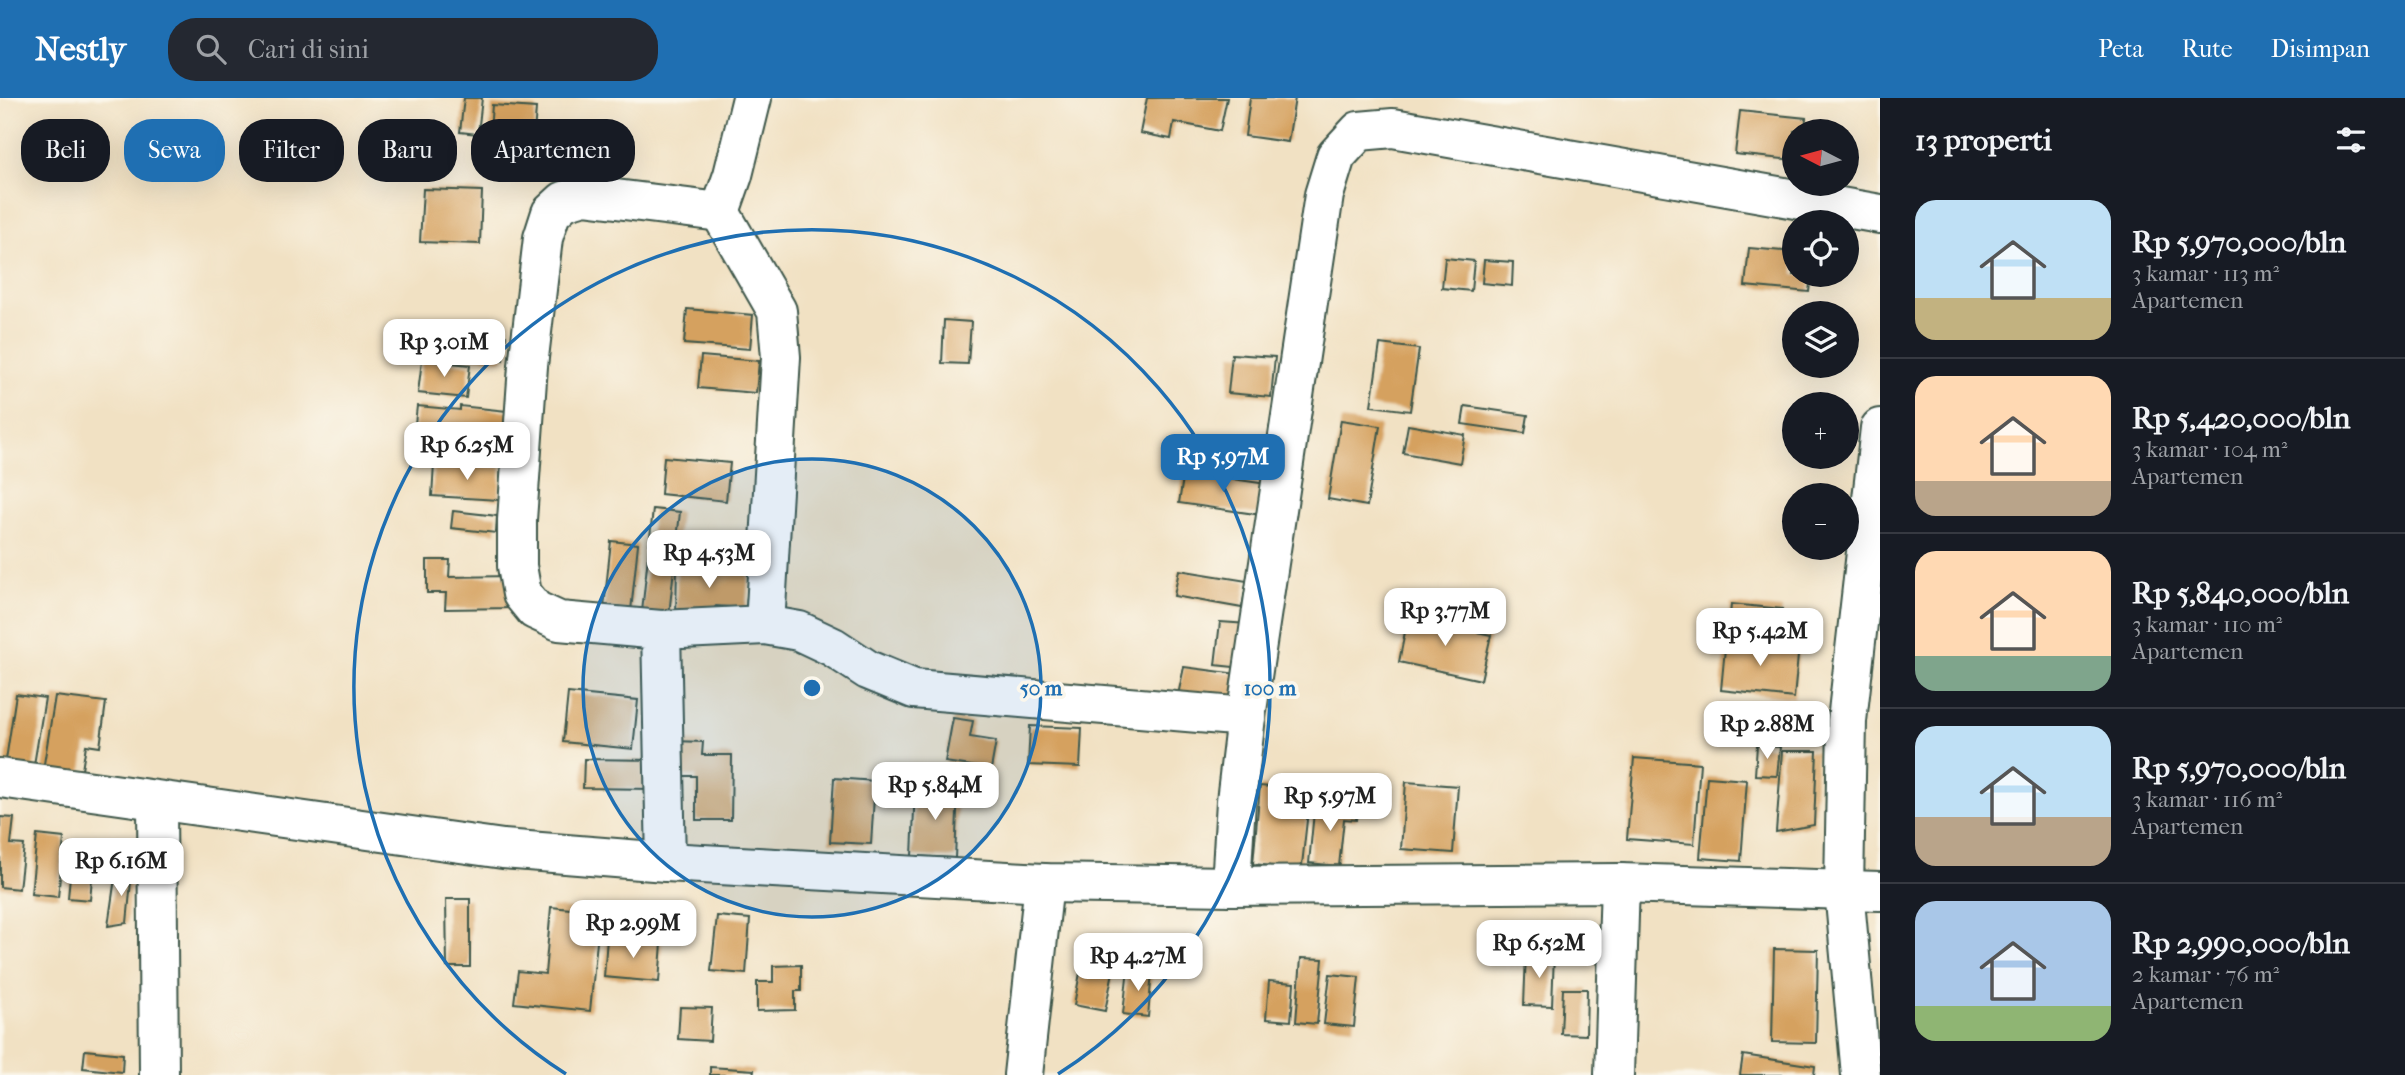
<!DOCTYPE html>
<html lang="id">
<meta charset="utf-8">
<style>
:root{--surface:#171b24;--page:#242831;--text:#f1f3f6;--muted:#9ea1a6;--line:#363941;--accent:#1f6fb2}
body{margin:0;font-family:"IM FELL French Canon",serif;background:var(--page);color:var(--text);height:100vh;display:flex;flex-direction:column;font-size:26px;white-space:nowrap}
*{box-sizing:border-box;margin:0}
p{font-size:23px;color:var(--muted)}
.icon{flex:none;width:38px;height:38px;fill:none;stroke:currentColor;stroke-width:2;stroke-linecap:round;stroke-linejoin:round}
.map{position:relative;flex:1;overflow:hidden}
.side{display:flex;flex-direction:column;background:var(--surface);width:525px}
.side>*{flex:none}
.top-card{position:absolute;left:21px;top:21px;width:665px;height:63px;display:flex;gap:14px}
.needle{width:46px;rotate:276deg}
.buttons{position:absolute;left:1782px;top:21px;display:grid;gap:14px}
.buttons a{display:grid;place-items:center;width:77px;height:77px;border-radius:50%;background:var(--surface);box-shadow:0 7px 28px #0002;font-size:35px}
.price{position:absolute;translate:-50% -60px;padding:0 16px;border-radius:14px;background:#fff;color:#222;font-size:23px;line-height:46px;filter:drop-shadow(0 2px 4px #0008)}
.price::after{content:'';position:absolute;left:50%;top:42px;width:21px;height:16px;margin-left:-10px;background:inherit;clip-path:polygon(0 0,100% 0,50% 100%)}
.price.selected{background:var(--accent);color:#fff}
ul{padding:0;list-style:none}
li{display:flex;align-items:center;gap:21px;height:175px;padding:0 35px}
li+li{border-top:2px solid var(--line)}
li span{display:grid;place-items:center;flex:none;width:196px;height:140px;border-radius:21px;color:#555}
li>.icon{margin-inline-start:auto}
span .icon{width:84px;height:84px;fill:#fffc;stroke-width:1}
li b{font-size:30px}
h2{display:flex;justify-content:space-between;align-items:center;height:84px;padding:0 35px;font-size:30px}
.chip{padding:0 24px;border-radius:28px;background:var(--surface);box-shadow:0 7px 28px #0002;font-size:24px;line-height:63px}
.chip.selected{background:var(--accent);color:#fff}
header{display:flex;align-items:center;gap:42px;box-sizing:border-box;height:98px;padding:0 35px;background:var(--accent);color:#fff}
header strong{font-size:33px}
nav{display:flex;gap:38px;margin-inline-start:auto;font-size:24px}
.search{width:490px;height:63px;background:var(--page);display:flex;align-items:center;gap:18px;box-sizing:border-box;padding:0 24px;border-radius:28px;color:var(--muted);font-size:26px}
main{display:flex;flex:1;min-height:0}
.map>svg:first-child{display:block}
</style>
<header>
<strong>Nestly</strong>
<div class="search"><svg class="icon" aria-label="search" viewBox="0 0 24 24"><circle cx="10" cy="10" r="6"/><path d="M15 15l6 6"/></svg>Cari di sini</div>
<nav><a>Peta</a><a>Rute</a><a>Disimpan</a></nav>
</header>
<main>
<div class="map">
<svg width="1880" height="977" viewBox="0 0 1880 977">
<rect width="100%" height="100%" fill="#fbf7ec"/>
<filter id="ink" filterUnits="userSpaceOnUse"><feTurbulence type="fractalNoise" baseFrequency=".0143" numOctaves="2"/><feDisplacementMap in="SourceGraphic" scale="14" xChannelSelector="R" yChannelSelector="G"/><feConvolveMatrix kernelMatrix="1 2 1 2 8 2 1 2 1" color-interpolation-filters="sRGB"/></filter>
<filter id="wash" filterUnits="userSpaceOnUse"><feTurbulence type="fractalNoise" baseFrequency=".00686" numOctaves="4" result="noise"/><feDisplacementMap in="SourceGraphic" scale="28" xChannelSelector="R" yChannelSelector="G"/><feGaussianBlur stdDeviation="1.57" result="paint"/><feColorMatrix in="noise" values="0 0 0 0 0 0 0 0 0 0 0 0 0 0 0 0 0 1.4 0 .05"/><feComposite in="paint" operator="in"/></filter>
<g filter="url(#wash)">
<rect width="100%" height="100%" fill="#f1e1c3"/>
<g id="blocks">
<!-- building -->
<g fill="#d5a15f">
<polygon points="464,0 482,0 478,36 460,34"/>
<polygon points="1147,0 1227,0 1220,33 1174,24 1171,41 1140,35"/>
<polygon points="1250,0 1295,0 1288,44 1245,38"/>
<polygon points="492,7 536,10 533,49 489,46"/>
<polygon points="1740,13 1806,20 1805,33 1794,33 1794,62 1735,56"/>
<polygon points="423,91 482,93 480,146 420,144"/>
<polygon points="1749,150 1794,154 1794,177 1811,177 1809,194 1745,188"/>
<polygon points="1445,160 1474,163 1471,193 1442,190"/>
<polygon points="1484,162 1513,164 1512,188 1482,185"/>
<polygon points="687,211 753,217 750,251 684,246"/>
<polygon points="944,222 971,224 968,266 942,265"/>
<polygon points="436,229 506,238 503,262 433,254"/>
<polygon points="1380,246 1419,251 1410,313 1371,308"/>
<polygon points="1232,256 1275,259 1271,299 1228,295"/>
<polygon points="701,258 759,263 756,295 698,290"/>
<polygon points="422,262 470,267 466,300 418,295"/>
<polygon points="417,308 460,312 460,308 516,314 514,336 478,332 475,359 412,352"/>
<polygon points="1465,308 1528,317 1525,335 1462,326"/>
<polygon points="1341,322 1380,328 1367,408 1328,401"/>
<polygon points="1408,327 1465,337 1460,365 1403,355"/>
<polygon points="664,359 730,365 726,403 661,396"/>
<polygon points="434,366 501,369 499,402 432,398"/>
<polygon points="1184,374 1267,386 1262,417 1179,405"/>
<polygon points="653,411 680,414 669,517 642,514"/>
<polygon points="453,413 497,418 496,435 451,430"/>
<polygon points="611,443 638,446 631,513 604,510"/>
<polygon points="427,462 450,462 449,479 511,478 512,510 445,511 446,495 427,495"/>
<polygon points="677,467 749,473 746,510 716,508 705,519 676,518"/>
<polygon points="1179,472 1247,483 1242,510 1174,498"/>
<polygon points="1731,506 1782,511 1780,536 1729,530"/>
<polygon points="1408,519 1491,537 1481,582 1399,564"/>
<polygon points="1220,524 1248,526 1243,570 1215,567"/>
<polygon points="1726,540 1799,547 1794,600 1721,592"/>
<polygon points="1184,569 1245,577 1233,599 1178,597"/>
<polygon points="568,595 638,602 633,651 563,644"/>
<polygon points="16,596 45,600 32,679 4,675"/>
<polygon points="55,598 106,604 100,649 86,647 81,678 43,672"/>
<polygon points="953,620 973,623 970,639 996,643 991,671 945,664"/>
<polygon points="1030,628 1082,630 1080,669 1028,667"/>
<polygon points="674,643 703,644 702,657 732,657 731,722 696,722 696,678 674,678"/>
<polygon points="1757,647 1780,649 1777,678 1755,677"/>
<polygon points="1782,653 1817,653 1814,727 1776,734"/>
<polygon points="1634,660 1700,665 1694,746 1627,741"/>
<polygon points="584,661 653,662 653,691 583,690"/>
<polygon points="1707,679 1747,682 1741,763 1700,760"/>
<polygon points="834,680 875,683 871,746 830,744"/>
<polygon points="1406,684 1458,688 1453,755 1401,751"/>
<polygon points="1260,688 1300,692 1299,703 1309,704 1302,767 1284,774 1282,769 1253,766"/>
<polygon points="915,689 958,691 955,760 912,758"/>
<polygon points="1334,703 1358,705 1356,722 1344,721 1339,768 1309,765 1314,714 1332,716"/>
<polygon points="0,719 14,720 11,746 24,747 19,791 0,789"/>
<polygon points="37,737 64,740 58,799 31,796"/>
<polygon points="116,773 132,773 127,825 108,828"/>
<polygon points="70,778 92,780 90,802 68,800"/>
<polygon points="446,801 470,801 470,869 447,869"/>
<polygon points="551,809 600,814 590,913 514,905 518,873 545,876"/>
<polygon points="717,818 750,821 746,876 711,873"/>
<polygon points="607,840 662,845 659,884 604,879"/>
<polygon points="1085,848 1117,854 1105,913 1074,907"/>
<polygon points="1774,851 1818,852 1816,945 1772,944"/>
<polygon points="1526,855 1554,856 1552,908 1524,907"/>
<polygon points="1301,860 1323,861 1317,926 1296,924"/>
<polygon points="801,867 801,893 795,893 795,912 757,913 757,884 773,884 773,868"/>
<polygon points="1128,870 1152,873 1148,919 1123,916"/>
<polygon points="1330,876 1359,879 1354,929 1324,926"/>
<polygon points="1269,883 1294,885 1291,923 1266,921"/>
<polygon points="1563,891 1587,891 1586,937 1561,936"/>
<polygon points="680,909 712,910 710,943 678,941"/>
<polygon points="85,952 123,956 122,974 83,970"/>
<polygon points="1743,957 1815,968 1814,977 1740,977"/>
<polygon points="710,969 754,972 753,977 710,977"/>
</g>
</g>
</g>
<g filter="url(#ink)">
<use href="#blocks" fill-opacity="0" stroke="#3e5649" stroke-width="2"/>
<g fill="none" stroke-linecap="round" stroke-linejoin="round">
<!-- minor casing -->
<g stroke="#3e5649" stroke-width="42">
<g id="minor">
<polyline points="720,114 777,213 781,259 765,527"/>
<polyline points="661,532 765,527 799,533 833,549 868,572 914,591 1246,619"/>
<polyline points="0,680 503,751 666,764 1044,785 1231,788 1620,785 1880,793"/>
<polyline points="157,703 159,977"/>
<polyline points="666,764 661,532 559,523 535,512 522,496 517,468 517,422 528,268 543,140 551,115 564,103 584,97 720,114 733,77 752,0"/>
<polyline points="1231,788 1236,703 1246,619 1324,97 1336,58 1359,33 1393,30 1880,116"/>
<polyline points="1023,977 1044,785"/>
<polyline points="1614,977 1620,785"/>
<polyline points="1861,977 1844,792 1847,623 1880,330"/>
</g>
</g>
<!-- minor -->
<use href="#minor" stroke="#fff" stroke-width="38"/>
</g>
</g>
<!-- distance rings -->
<circle cx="812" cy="590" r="229" fill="#1f6fb2" fill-opacity=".12"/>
<g fill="none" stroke="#1f6fb2" stroke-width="3.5">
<circle cx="812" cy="590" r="229"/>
<path d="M566 976A458 458 0 1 1 1058 976"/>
</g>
<circle cx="812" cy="590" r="10" fill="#1f6fb2" stroke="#fbf7ec" stroke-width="3.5"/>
<g font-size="21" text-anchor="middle" font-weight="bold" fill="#1f6fb2" stroke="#fbf7ec" stroke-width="7" stroke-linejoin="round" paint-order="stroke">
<text x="1041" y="597">50 m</text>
<text x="1270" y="597">100 m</text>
</g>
</svg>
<div class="buttons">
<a><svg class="needle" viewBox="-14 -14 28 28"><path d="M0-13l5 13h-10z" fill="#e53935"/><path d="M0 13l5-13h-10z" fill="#9ea1a6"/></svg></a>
<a><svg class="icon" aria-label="locate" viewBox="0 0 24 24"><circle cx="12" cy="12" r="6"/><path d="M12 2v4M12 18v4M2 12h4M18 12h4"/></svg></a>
<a><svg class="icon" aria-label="layers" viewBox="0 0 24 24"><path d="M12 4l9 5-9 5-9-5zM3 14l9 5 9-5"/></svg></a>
<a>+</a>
<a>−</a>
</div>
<b class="price" style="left:444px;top:281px">Rp 3.01M</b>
<b class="price" style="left:467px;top:384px">Rp 6.25M</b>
<b class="price selected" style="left:1223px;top:396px">Rp 5.97M</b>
<b class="price" style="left:709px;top:492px">Rp 4.53M</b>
<b class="price" style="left:1445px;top:550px">Rp 3.77M</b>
<b class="price" style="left:1760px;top:570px">Rp 5.42M</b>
<b class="price" style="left:1767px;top:663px">Rp 2.88M</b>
<b class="price" style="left:935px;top:724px">Rp 5.84M</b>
<b class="price" style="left:1330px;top:735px">Rp 5.97M</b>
<b class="price" style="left:121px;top:800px">Rp 6.16M</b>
<b class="price" style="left:633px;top:862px">Rp 2.99M</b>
<b class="price" style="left:1539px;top:882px">Rp 6.52M</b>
<b class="price" style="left:1138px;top:895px">Rp 4.27M</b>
<div class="top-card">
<a class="chip">Beli</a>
<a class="chip selected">Sewa</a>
<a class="chip">Filter</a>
<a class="chip">Baru</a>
<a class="chip">Apartemen</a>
</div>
</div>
<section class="side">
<h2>13 properti<svg class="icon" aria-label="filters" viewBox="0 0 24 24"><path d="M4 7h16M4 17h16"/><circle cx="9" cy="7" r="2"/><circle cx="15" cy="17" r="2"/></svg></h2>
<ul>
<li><span style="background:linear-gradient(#bfe0f5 70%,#c2b280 0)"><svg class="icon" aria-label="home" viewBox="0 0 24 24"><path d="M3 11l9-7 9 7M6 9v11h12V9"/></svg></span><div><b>Rp 5,970,000/bln</b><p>3 kamar · 113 m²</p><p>Apartemen</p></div></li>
<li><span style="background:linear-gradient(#ffd9b3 75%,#b9a48a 0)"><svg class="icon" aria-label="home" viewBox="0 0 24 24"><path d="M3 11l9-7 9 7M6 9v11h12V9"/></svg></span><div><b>Rp 5,420,000/bln</b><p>3 kamar · 104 m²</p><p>Apartemen</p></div></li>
<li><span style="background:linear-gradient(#ffd9b3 75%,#7fa58c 0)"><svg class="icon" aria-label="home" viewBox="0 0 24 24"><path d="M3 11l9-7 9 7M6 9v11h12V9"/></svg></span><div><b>Rp 5,840,000/bln</b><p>3 kamar · 110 m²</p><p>Apartemen</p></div></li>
<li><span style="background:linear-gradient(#bfe0f5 65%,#b9a48a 0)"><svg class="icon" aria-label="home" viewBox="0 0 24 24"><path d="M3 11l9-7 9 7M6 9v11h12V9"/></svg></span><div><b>Rp 5,970,000/bln</b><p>3 kamar · 116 m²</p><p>Apartemen</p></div></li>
<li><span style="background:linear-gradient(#a9c7e8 75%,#8fb573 0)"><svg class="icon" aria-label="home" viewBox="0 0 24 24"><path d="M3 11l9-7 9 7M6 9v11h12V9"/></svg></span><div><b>Rp 2,990,000/bln</b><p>2 kamar · 76 m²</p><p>Apartemen</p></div></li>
</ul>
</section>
</main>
